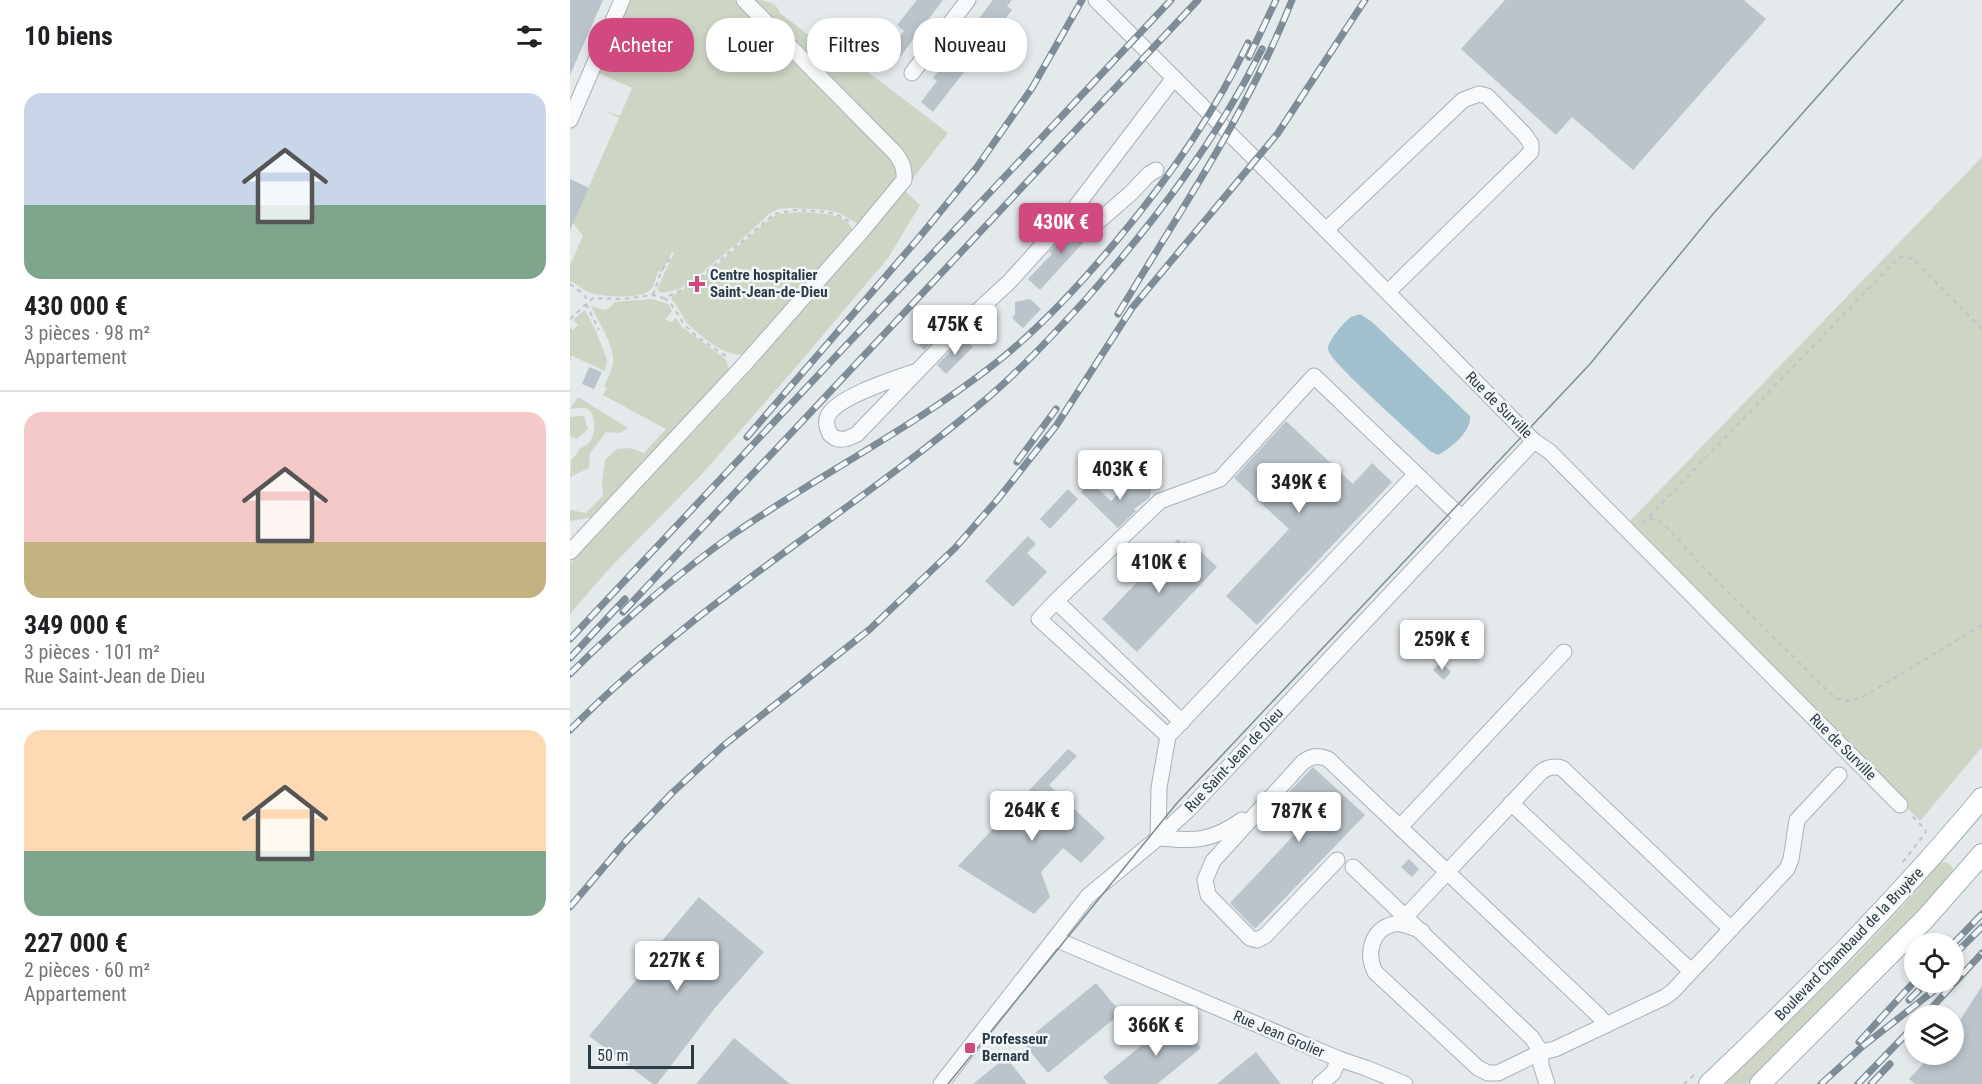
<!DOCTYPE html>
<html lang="fr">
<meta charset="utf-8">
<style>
:root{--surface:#fff;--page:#f6f6f6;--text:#202124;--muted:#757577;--line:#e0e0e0;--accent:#d04a7f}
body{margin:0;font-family:"Roboto Condensed",sans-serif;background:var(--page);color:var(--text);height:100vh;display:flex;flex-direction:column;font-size:22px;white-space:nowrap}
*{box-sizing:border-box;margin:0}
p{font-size:20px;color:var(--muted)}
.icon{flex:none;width:33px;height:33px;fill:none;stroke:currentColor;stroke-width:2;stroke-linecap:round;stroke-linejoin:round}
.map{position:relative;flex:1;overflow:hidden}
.sheet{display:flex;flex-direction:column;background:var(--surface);width:570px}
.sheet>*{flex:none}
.hud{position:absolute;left:18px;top:18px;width:570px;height:54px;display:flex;gap:12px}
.controls{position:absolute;left:1334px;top:933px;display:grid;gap:12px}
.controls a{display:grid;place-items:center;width:60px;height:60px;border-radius:50%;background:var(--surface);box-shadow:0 3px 9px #0003;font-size:30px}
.scale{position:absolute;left:18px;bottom:15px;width:106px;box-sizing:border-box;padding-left:6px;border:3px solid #2b3b45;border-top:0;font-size:16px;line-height:21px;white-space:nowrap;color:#2b3b45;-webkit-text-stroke:4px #f4f7f9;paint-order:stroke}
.price{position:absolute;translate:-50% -51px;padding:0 14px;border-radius:6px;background:#fff;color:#222;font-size:20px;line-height:39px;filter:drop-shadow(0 2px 3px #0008)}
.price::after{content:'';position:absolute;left:50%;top:36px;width:18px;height:14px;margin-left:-9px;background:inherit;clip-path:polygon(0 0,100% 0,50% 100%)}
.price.active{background:var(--accent);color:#fff}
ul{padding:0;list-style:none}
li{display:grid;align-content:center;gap:12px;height:318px;padding:0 24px}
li+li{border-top:2px solid var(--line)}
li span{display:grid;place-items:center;height:186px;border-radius:18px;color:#555}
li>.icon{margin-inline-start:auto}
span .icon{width:108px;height:108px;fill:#fffc;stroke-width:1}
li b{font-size:26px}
h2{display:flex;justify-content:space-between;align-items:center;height:72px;padding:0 24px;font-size:26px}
.tag{padding:0 21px;border-radius:24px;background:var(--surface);box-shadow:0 3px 9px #0003;font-size:21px;line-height:54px}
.tag.active{background:var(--accent);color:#fff}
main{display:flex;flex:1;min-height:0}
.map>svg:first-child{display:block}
</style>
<main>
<section class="sheet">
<h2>10 biens<svg class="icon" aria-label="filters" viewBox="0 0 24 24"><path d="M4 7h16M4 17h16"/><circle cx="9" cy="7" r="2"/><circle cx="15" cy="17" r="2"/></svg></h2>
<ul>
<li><span style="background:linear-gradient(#c9d6e8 60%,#7fa58c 0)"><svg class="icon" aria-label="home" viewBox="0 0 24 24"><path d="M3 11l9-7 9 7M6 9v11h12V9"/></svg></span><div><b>430 000 €</b><p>3 pièces · 98 m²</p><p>Appartement</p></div></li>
<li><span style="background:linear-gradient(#f6c9c9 70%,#c2b280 0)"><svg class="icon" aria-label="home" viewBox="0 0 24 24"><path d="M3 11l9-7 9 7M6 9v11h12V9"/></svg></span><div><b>349 000 €</b><p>3 pièces · 101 m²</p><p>Rue Saint-Jean de Dieu</p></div></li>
<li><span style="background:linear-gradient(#ffd9b3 65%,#7fa58c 0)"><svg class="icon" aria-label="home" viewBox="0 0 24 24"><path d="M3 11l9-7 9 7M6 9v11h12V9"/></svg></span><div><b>227 000 €</b><p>2 pièces · 60 m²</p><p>Appartement</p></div></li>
</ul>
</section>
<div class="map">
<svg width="1412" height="1084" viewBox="0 0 1412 1084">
<rect width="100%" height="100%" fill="#e4e9ec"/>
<!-- green -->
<g fill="#cdd6c5">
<path d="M58,0H169L325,157L331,176L288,224L269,213L256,210L220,208L208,209L199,214L169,242L123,280L110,289L91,293L87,289L104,253L102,252L92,272L88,271C86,277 85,285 81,289C73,300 33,297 21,293C13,290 7,284 0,281V265L13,236L3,223L49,118L35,111L50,116L62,88L26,72Z"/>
<path d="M180,0C192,0 206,0 210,13L277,65L286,63L378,133L334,190L350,205L318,258L226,367L132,474L38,570L0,614V563L174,378L334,190L339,176Z"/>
<polygon points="1412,157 1412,747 1350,821 1056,525"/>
<path d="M230,212C247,214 280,211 283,233L178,354C157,359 131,337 117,323C111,315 108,306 101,299L103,295L128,281L202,217L209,214Z"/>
<path d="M82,299L98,304L102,311L95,319L101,322L106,318L112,327L153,357L157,362L159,373L25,517L0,521V510L16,513L33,496L32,482L35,460L47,449L60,448L74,453L96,429L33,395L37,388L34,387C37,380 41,372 43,364C46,348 28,321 21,306C32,309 37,314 44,302Z"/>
<polygon points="15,310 26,331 37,360 35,371 2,356 0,357 0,327 3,330 8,325 3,320"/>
<path d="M8,397L58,428L50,433L36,432L20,453L19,468L0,477L1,460L7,454L9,449C12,447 16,446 18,444C26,436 28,412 15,408C11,407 4,409 0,409Z"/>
<polygon points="8,416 14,416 18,429 7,439 0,436 0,417"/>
<path d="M1375,862L1381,865L1383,870C1356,906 1323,939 1291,971C1253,1009 1215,1047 1177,1084H1153C1227,1014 1305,942 1369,864Z"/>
</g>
<!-- water -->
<path fill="#9fc0cc" d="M790,314L802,322L900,416C902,431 880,449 868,455L860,451C843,434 763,365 758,350C756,343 775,321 781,317C783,316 788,315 790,314Z"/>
<!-- building -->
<g fill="#bbc4ca">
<polygon points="0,0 33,0 0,75"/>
<polygon points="347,0 373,0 330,57 322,51 325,53 312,72 299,62 314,44 320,49 334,31 327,25"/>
<polygon points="423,0 442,0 437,6 442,10 363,112 351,102 367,81 363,78"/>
<polygon points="935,0 1174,0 1196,19 1063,170 1002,117 986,135 891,49"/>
<polygon points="0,179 19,188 0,230"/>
<polygon points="508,220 522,233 470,290 458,279 482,254 479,252"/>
<polygon points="460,299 471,309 453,328 442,318 445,314 445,302"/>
<polygon points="358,327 368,336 354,350 345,340"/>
<polygon points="393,338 403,347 376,374 367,365"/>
<polygon points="19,367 32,372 24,389 12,384"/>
<polygon points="716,421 783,484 802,463 822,482 687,625 656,596 719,529 664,478"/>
<polygon points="568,478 577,480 580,484 581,493 579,498 564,509 566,511 548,528 511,492 521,482 541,501 548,494 552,498 560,483"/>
<polygon points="498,489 508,499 480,529 470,519"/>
<polygon points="458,536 466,544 457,553 477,572 443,607 415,581"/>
<polygon points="608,539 612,544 614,541 625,551 627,548 647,567 567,652 532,619"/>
<polygon points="871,662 881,672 874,680 863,670"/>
<polygon points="498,749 507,756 479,785 535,838 511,863 493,848 471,872 480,897 464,914 388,866"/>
<polygon points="743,767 795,815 685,929 660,903 724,835 700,812"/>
<polygon points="839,859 849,869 842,877 831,867"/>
<polygon points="129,897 194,952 144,1009 87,1084 83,1084 19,1036 84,959 80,955"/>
<polygon points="526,983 551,1013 478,1073 453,1043"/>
<polygon points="1412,986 1412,1084 1345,1084 1339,1079 1362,1054 1383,1054 1383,1031"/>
<polygon points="606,1017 631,1048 587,1084 539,1084 533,1077"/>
<polygon points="164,1038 220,1084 126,1084"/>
<polygon points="686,1052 711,1084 647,1084 665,1069"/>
<polygon points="436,1057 457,1084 403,1084"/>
</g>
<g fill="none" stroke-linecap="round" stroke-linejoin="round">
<!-- minor casing -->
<g stroke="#a9b1b7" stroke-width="17">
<g id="minor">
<polyline points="526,0 756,230 964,441 979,451 1330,805"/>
<polyline points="342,73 398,0"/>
<polyline points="0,120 52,0"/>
<polyline points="507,206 523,220 530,220 561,193 579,174 586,170"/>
<polyline points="756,230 893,100 909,94 917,96 955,135 961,144 961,152 818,292"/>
<path d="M347,371C327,378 266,397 258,416C255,422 257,428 260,434C268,443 278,439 287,434L387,330L439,282L498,217L604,78"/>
<path d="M0,552L172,367L291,232L334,180C335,169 332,163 326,154L174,0"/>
<polyline points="486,601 590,501 650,479 744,376 892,518"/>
<polyline points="598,736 469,619 486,601 612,722"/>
<polyline points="941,803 1121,971"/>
<path d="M672,820C641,842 625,841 588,838L589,788L598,736L846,474"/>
<polyline points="830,827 994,652"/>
<path d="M767,860L695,936L687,940L680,938L638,895L635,880L643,861L733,762C742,756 747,755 758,759L1029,1016L1036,1025"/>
<polyline points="783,867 962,1038 971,1052 971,1065 977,1084"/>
<path d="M836,916L971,772C978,767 983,766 992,768L1161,929"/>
<path d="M852,931C843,928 833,922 824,924C801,929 796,954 805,972L908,1068L918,1073H928L971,1052L985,1049L1095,997L1103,991L1217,869L1221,859L1227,820L1269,775"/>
<polyline points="485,939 769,1059 796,1068 835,1084"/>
<polyline points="371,1084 518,896 588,838 621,807 964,441"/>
<polyline points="750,1084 763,1073 769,1059"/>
</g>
</g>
<!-- major casing -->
<g stroke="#a3b0b8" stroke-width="22">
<g id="major">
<path d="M1139,1084C1235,993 1328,899 1412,798"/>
<polyline points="1190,1084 1355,919 1412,854"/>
</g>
</g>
<!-- path -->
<g stroke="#bec4c7" stroke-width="2" stroke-dasharray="4.5 4.5" stroke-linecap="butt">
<polyline points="158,26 172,20"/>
<polyline points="0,284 12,293 18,300"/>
<polyline points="83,295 91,272 102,255"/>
<path d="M94,298C105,305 108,318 117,327C129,340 146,349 159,358"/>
<polyline points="16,304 29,330"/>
<polyline points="0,319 23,298 53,299 83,295 94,298 110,291 132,276 204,214 226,210 257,212 268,215 280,222"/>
<polyline points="0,359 1,359"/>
<polyline points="1080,518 1092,522 1135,569 1265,698 1276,701 1291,698 1412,625"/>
<polyline points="1073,523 1328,258 1334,256 1344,260 1412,329"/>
<polyline points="1333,862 1356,832 1355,829 1341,815"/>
<polyline points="1114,1084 1125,1074"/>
</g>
<!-- minor -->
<use href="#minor" stroke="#f7f9fa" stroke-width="15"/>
<!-- major -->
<use href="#major" stroke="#fff" stroke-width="20"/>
<!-- tram -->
<polyline stroke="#7d8c96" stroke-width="1.5" points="378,1084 607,803 1020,364 1143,214 1333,0"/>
<!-- rail casing -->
<g stroke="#7d8c96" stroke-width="7">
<g id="rail">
<polyline points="679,57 706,0"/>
<path d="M548,314C610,211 678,112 722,0"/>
<polyline points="177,437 347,240 407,167 462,88 512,0"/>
<polyline points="447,462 486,409"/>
<polyline points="53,612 628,0"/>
<polyline points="0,639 601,0"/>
<polyline points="0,658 55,599"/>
<path d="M0,674C51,623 105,575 165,533C248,476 338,430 418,369C467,332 509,286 548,239C598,179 644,114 678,43"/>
<path d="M0,730C123,605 275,517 409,405C448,373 483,335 517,298C585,221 646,141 692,49"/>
<polyline points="0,907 56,841 103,792 153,746 300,629 385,548 428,499 486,426 562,308 708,133 795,0"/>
<polyline points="1383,944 1412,914"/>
<polyline points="1383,956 1412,927"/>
<polyline points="1339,1000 1357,982"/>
<polyline points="1354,1016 1412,953"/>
<polyline points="1289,1042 1344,982"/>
<polyline points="1251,1084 1293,1046 1375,982"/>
<polyline points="1288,1084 1344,1026"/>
<polyline points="1301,1084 1320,1064"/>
</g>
</g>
<!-- rail -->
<use href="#rail" stroke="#f4f7f9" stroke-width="4.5" stroke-dasharray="14" stroke-linecap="butt"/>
</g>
<!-- markers -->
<g fill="#d04a7f" stroke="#f4f7f9" stroke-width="2">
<path d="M124 275h6v6h6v6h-6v6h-6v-6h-6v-6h6z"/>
<rect x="394" y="1042" width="12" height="12" rx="3"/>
</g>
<g text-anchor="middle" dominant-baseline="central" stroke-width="5" stroke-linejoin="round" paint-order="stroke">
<!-- poi labels -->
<g font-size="15" font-weight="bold" fill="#2b3b45" stroke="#f4f7f9" text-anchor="start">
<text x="140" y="275">Centre hospitalier<tspan x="140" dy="17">Saint-Jean-de-Dieu</tspan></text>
<text x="412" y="1039">Professeur<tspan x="412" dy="17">Bernard</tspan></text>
</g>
<!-- street labels -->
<g font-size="15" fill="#2b3b45" stroke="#f4f7f9">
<text transform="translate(929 405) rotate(45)">Rue de Surville</text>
<text transform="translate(1273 747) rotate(45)">Rue de Surville</text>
<text transform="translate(664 760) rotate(-47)">Rue Saint-Jean de Dieu</text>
<text transform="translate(1279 944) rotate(-46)">Boulevard Chambaud de la Bruyère</text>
<text transform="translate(709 1034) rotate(23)">Rue Jean Grolier</text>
</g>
</g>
</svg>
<div class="controls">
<a><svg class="icon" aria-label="locate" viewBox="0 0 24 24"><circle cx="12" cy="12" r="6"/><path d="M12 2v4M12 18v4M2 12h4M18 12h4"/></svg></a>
<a><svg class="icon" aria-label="layers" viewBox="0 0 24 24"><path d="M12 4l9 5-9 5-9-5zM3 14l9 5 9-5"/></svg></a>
</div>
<div class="scale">50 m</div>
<b class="price active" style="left:491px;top:254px">430K €</b>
<b class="price" style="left:385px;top:356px">475K €</b>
<b class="price" style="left:550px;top:501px">403K €</b>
<b class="price" style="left:729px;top:514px">349K €</b>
<b class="price" style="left:589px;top:594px">410K €</b>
<b class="price" style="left:872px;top:671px">259K €</b>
<b class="price" style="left:462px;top:842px">264K €</b>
<b class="price" style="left:729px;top:843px">787K €</b>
<b class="price" style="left:107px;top:992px">227K €</b>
<b class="price" style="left:586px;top:1057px">366K €</b>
<div class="hud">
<a class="tag active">Acheter</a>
<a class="tag">Louer</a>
<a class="tag">Filtres</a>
<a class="tag">Nouveau</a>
</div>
</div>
</main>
